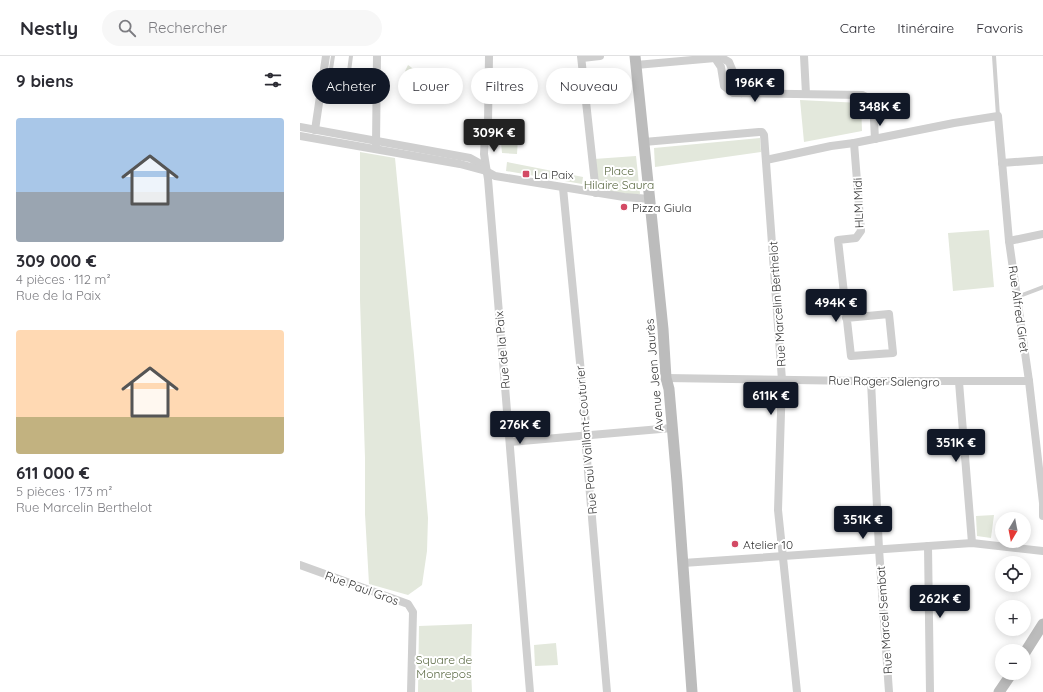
<!DOCTYPE html>
<html lang="fr">
<meta charset="utf-8">
<style>
:root{--surface:#fff;--page:#f7f7f7;--text:#2b2b33;--muted:#7c7c81;--line:#e1e1e2;--accent:#111827}
body{margin:0;font-family:Quicksand,sans-serif;background:var(--page);color:var(--text);height:100vh;display:flex;flex-direction:column;font-size:15px;white-space:nowrap}
*{box-sizing:border-box;margin:0}
p{font-size:13px;color:var(--muted)}
.icon{flex:none;width:22px;height:22px;fill:none;stroke:currentColor;stroke-width:2;stroke-linecap:round;stroke-linejoin:round}
.map{position:relative;flex:1;overflow:hidden}
.side{display:flex;flex-direction:column;background:var(--surface);width:300px}
.side>*{flex:none}
.guide{position:absolute;left:12px;top:12px;width:380px;height:36px;display:flex;gap:8px}
.needle{width:26px;rotate:190deg}
.buttons{position:absolute;left:695px;top:456px;display:grid;gap:8px}
.buttons a{display:grid;place-items:center;width:36px;height:36px;border-radius:50%;background:var(--surface);box-shadow:0 2px 10px #0003;font-size:20px}
.price{position:absolute;translate:-50% -34px;padding:0 9px;border-radius:4px;background:var(--accent);color:#fff;font-size:13px;line-height:26px;filter:drop-shadow(0 1px 2px #0008)}
.price::after{content:'';position:absolute;left:50%;top:24px;width:12px;height:9px;margin-left:-6px;background:inherit;clip-path:polygon(0 0,100% 0,50% 100%)}
.price.active{background:#222;color:#fff}
ul{padding:0;list-style:none}
li{display:grid;align-content:center;gap:8px;height:212px;padding:0 16px}
li span{display:grid;place-items:center;height:124px;border-radius:4px;color:#555}
li>.icon{margin-inline-start:auto}
span .icon{width:72px;height:72px;fill:#fffc;stroke-width:1}
li b{font-size:17px}
h2{display:flex;justify-content:space-between;align-items:center;height:48px;padding:0 16px;font-size:17px}
.pill{padding:0 14px;border-radius:18px;background:var(--surface);box-shadow:0 2px 10px #0003;font-size:14px;line-height:36px}
.pill.active{background:var(--accent);color:#fff}
header{display:flex;align-items:center;gap:24px;box-sizing:border-box;height:56px;padding:0 20px;background:var(--surface);border-bottom:1px solid var(--line)}
header strong{font-size:19px}
nav{display:flex;gap:22px;margin-inline-start:auto;font-size:14px}
.search{width:280px;height:36px;background:var(--page);display:flex;align-items:center;gap:10px;box-sizing:border-box;padding:0 14px;border-radius:22px;color:var(--muted);font-size:15px}
main{display:flex;flex:1;min-height:0}
.map>svg:first-child{display:block}
</style>
<header>
<strong>Nestly</strong>
<div class="search"><svg class="icon" aria-label="search" viewBox="0 0 24 24"><circle cx="10" cy="10" r="6"/><path d="M15 15l6 6"/></svg>Rechercher</div>
<nav><a>Carte</a><a>Itinéraire</a><a>Favoris</a></nav>
</header>
<main>
<section class="side">
<h2>9 biens<svg class="icon" aria-label="filters" viewBox="0 0 24 24"><path d="M4 7h16M4 17h16"/><circle cx="9" cy="7" r="2"/><circle cx="15" cy="17" r="2"/></svg></h2>
<ul>
<li><span style="background:linear-gradient(#a9c7e8 60%,#9aa5b1 0)"><svg class="icon" aria-label="home" viewBox="0 0 24 24"><path d="M3 11l9-7 9 7M6 9v11h12V9"/></svg></span><div><b>309 000 €</b><p>4 pièces · 112 m²</p><p>Rue de la Paix</p></div></li>
<li><span style="background:linear-gradient(#ffd9b3 70%,#c2b280 0)"><svg class="icon" aria-label="home" viewBox="0 0 24 24"><path d="M3 11l9-7 9 7M6 9v11h12V9"/></svg></span><div><b>611 000 €</b><p>5 pièces · 173 m²</p><p>Rue Marcelin Berthelot</p></div></li>
</ul>
</section>
<div class="map">
<svg width="743" height="636" viewBox="0 0 743 636">
<rect width="100%" height="100%" fill="#fff"/>
<!-- green -->
<g fill="#e3e8dc">
<polygon points="108,9 119,17 143,16 147,39 124,39 112,35 111,21 105,15"/>
<polygon points="500,44 561,47 562,75 504,86"/>
<polygon points="197,82 218,82 217,98 202,97 201,87"/>
<polygon points="460,82 461,96 355,111 354,92"/>
<polygon points="60,96 95,102 114,299 128,462 127,495 122,529 108,539 69,528 65,458 65,402 60,244"/>
<polygon points="336,100 340,138 319,140 298,136 294,103"/>
<polygon points="207,106 283,121 282,128 206,115"/>
<polygon points="689,174 694,231 653,235 648,177"/>
<polygon points="694,459 691,482 677,480 676,460"/>
<polygon points="172,568 171,612 172,636 118,636 119,570"/>
<polygon points="256,587 258,609 235,610 234,589"/>
</g>
<g fill="none" stroke-linecap="round" stroke-linejoin="round">
<!-- lane -->
<g stroke="#cfcfcf" stroke-width="4">
<polyline points="33,0 26,45 45,46 51,0"/>
<polyline points="694,0 698,60"/>
<polyline points="717,241 743,231"/>
</g>
<!-- street -->
<g stroke="#cfcfcf" stroke-width="8">
<polyline points="189,0 188,67 185,79 184,98 188,123 230,636"/>
<polyline points="281,0 296,137"/>
<polyline points="504,0 506,38"/>
<polyline points="282,2 300,0"/>
<polyline points="415,2 422,2 429,6 442,37"/>
<polyline points="336,9 415,2 421,11 424,30 433,37 562,39 573,44 575,83"/>
<polyline points="0,71 170,102 179,107 186,115"/>
<polyline points="15,74 26,0"/>
<polyline points="0,80 160,108 186,115 195,120 324,141 350,143"/>
<polyline points="344,86 459,76 462,76 464,79 482,324 478,454 497,636"/>
<polyline points="76,89 77,0"/>
<polyline points="466,104 531,90 554,87 654,67 698,60 709,185 729,325 743,447"/>
<polyline points="702,107 743,104"/>
<polyline points="263,132 286,368 285,380 286,392 307,636"/>
<polyline points="709,185 743,178"/>
<polyline points="546,262 589,258 593,297 551,300 538,184 556,182 561,175 554,87"/>
<polyline points="366,322 559,325 729,325"/>
<polyline points="571,325 579,493 589,636"/>
<polyline points="659,326 672,487"/>
<polyline points="210,386 372,372"/>
<polyline points="743,450 743,460"/>
<polyline points="628,490 630,636"/>
<polyline points="383,507 672,487 743,495"/>
<polyline points="0,509 108,548 113,556 111,636"/>
</g>
<!-- secondary -->
<g stroke="#bcbcbc" stroke-width="11">
<polyline points="335,0 363,273 366,322 369,333 377,426 392,636"/>
<polyline points="724,598 743,568"/>
<polyline points="699,636 712,617"/>
</g>
</g>
<!-- markers -->
<g fill="#d34a64" stroke="#fff" stroke-width="1.5">
<rect x="222" y="114" width="8" height="8" rx="2"/>
<circle cx="324" cy="151" r="4"/>
<circle cx="435" cy="488" r="4"/>
</g>
<g text-anchor="middle" dominant-baseline="central" stroke-width="4" stroke-linejoin="round" paint-order="stroke">
<!-- park labels -->
<g font-size="12" fill="#5a6943" stroke="#fff">
<text x="319" y="114">Place<tspan x="319" dy="14">Hilaire Saura</tspan></text>
<text x="144" y="603">Square de<tspan x="144" dy="14">Monrepos</tspan></text>
</g>
<!-- poi labels -->
<g font-size="12" fill="#323232" stroke="#fff" text-anchor="start">
<text x="234" y="118">La Paix</text>
<text x="332" y="151">Pizza Giula</text>
<text x="443" y="488">Atelier 10</text>
</g>
<!-- street labels -->
<g font-size="12" fill="#323232" stroke="#fff">
<text transform="translate(558 147) rotate(-92)">HLM Midi</text>
<text transform="translate(477 248) rotate(-94)">Rue Marcelin Berthelot</text>
<text transform="translate(719 253) rotate(82)">Rue Alfred Giret</text>
<text transform="translate(202 294) rotate(-95)">Rue de la Paix</text>
<text transform="translate(354 319) rotate(-95)">Avenue Jean Jaurès</text>
<text transform="translate(584 325) rotate(1)">Rue Roger Salengro</text>
<text transform="translate(286 384) rotate(-95)">Rue Paul Vaillant-Couturier</text>
<text transform="translate(62 532) rotate(20)">Rue Paul Gros</text>
<text transform="translate(584 564) rotate(-94)">Rue Marcel Sembat</text>
</g>
</g>
</svg>
<div class="buttons">
<a><svg class="needle" viewBox="-14 -14 28 28"><path d="M0-13l5 13h-10z" fill="#e53935"/><path d="M0 13l5-13h-10z" fill="#7c7c81"/></svg></a>
<a><svg class="icon" aria-label="locate" viewBox="0 0 24 24"><circle cx="12" cy="12" r="6"/><path d="M12 2v4M12 18v4M2 12h4M18 12h4"/></svg></a>
<a>+</a>
<a>−</a>
</div>
<b class="price" style="left:455px;top:47px">196K €</b>
<b class="price" style="left:580px;top:71px">348K €</b>
<b class="price active" style="left:194px;top:97px">309K €</b>
<b class="price" style="left:536px;top:267px">494K €</b>
<b class="price" style="left:471px;top:360px">611K €</b>
<b class="price" style="left:220px;top:389px">276K €</b>
<b class="price" style="left:656px;top:407px">351K €</b>
<b class="price" style="left:563px;top:484px">351K €</b>
<b class="price" style="left:640px;top:563px">262K €</b>
<div class="guide">
<a class="pill active">Acheter</a>
<a class="pill">Louer</a>
<a class="pill">Filtres</a>
<a class="pill">Nouveau</a>
</div>
</div>
</main>
